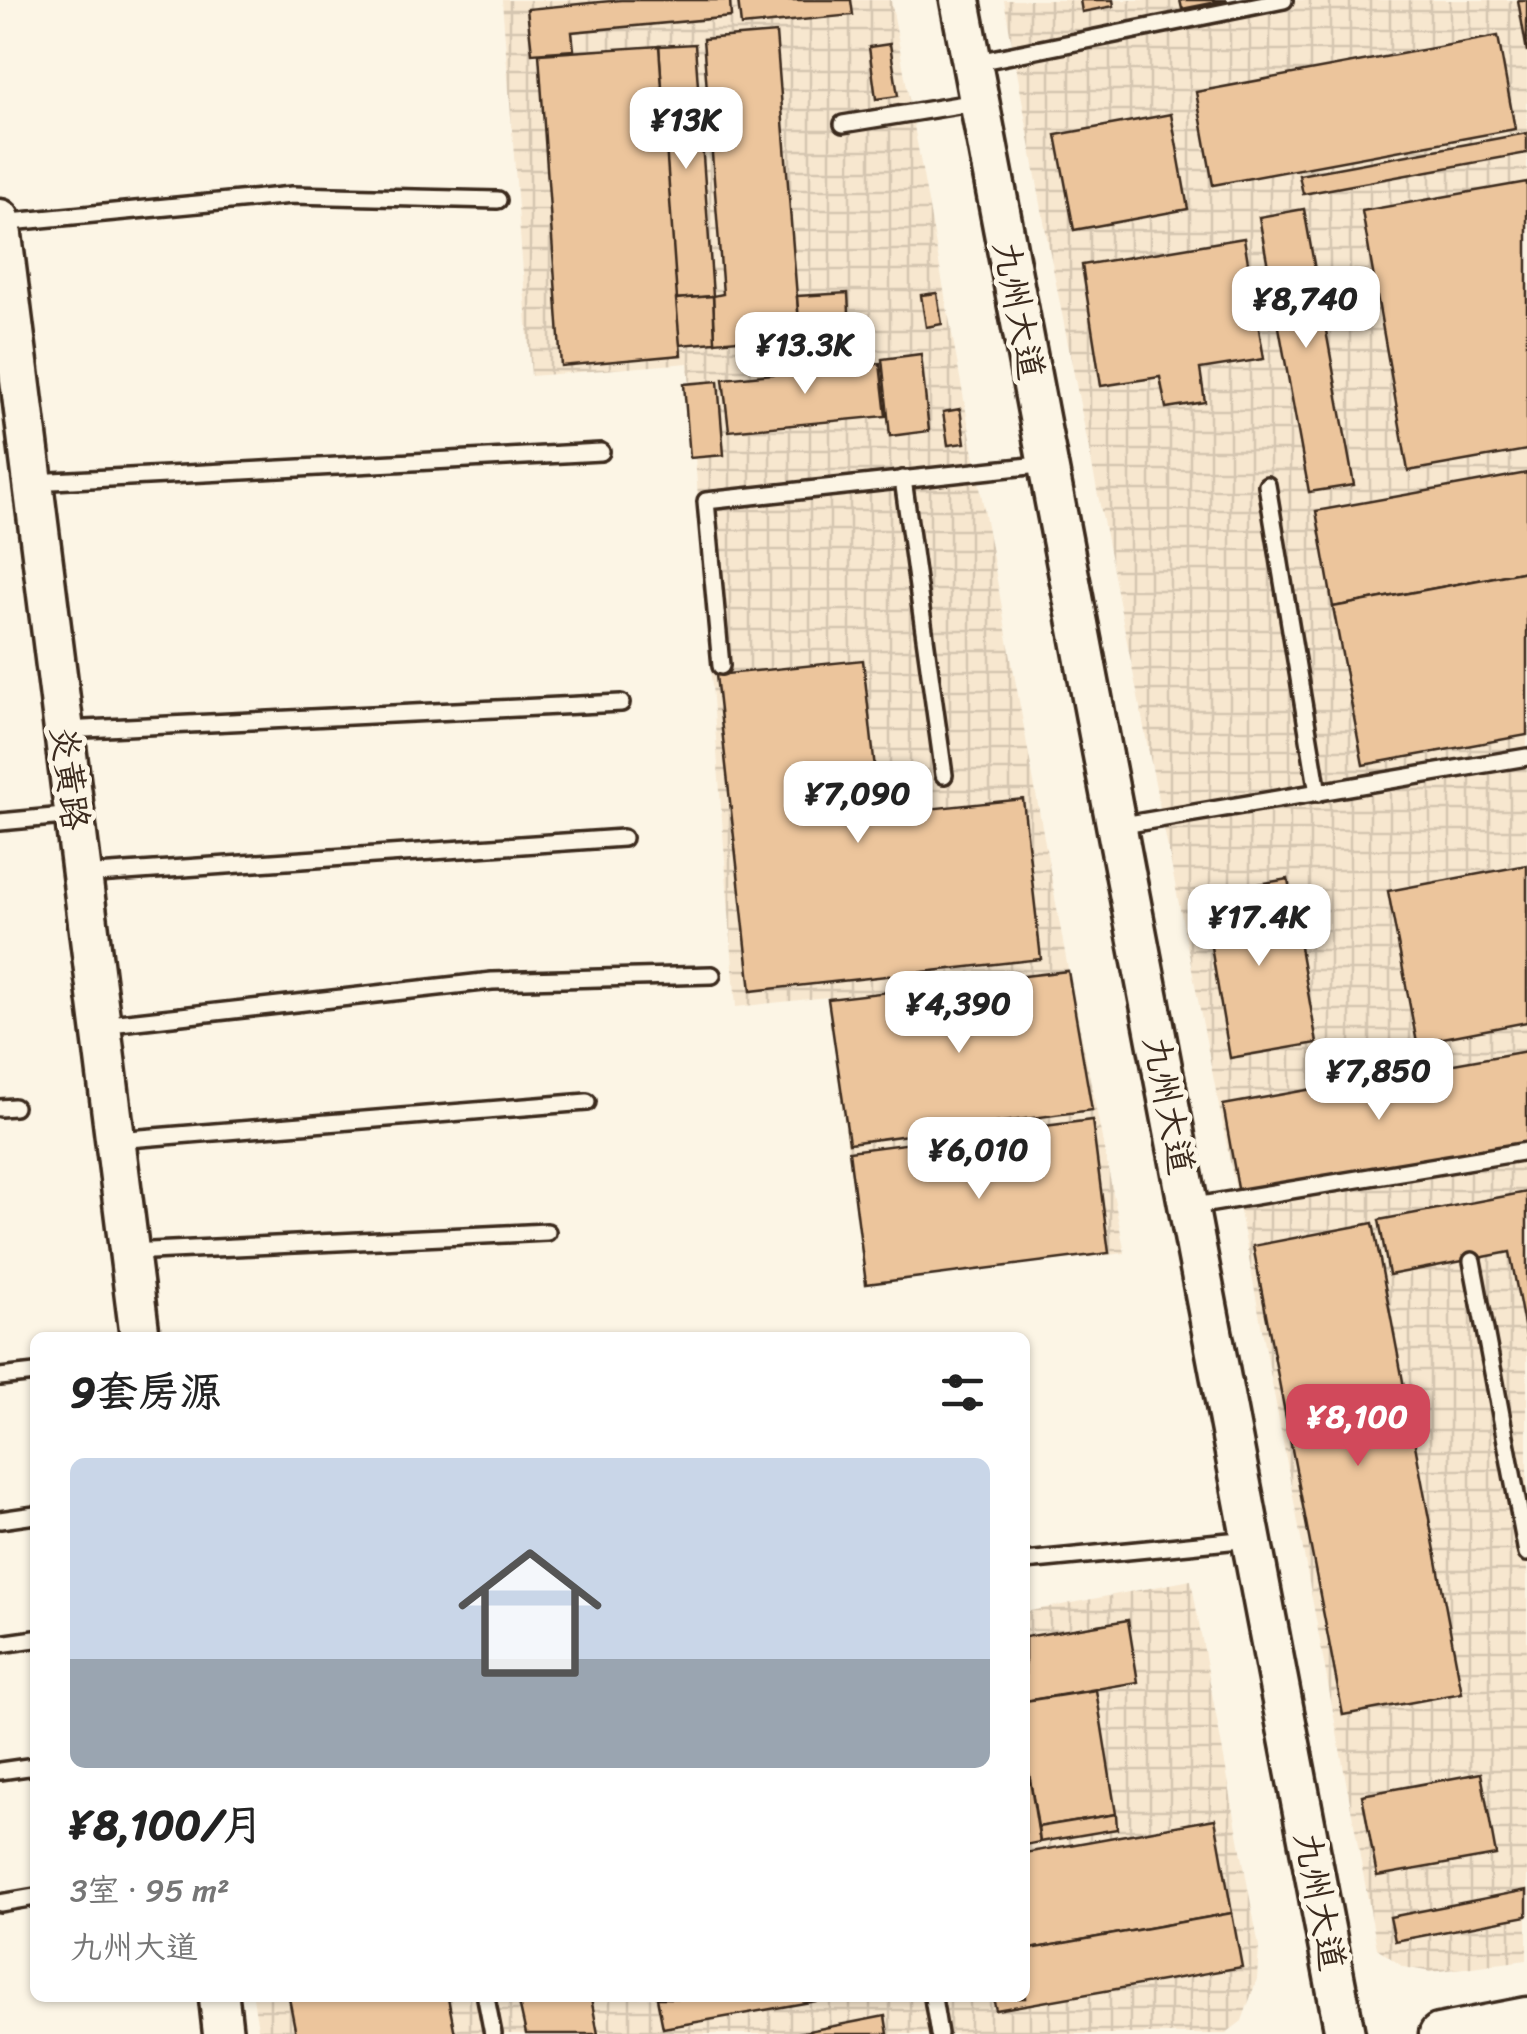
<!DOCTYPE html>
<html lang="zh">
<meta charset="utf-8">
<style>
:root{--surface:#fff;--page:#f6f6f6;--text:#222;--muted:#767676;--accent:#d1495b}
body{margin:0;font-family:Sriracha,"LXGW WenKai TC",sans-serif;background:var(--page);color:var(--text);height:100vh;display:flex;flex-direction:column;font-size:38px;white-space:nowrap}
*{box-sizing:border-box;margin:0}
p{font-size:32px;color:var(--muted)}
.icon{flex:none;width:55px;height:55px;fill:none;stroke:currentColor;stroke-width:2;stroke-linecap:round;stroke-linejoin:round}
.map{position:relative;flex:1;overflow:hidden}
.sheet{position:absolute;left:30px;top:1332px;width:1000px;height:670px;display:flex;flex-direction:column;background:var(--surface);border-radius:15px;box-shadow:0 2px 8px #0004}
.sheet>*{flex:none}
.price{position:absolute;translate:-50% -85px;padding:0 22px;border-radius:20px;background:#fff;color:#222;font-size:32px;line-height:65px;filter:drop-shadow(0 2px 5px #0008)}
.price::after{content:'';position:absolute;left:50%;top:60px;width:30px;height:22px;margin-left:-15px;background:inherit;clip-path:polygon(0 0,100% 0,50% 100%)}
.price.selected{background:var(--accent);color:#fff}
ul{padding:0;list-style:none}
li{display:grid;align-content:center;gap:20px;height:530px;padding:0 40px}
li span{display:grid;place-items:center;height:310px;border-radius:15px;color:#555}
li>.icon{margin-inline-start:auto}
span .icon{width:180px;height:180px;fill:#fffc;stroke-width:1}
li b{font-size:42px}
h2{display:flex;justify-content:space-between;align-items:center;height:120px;padding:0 40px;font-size:42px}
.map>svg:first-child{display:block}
</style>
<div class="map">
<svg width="1527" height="2034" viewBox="0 0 1527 2034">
<defs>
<pattern id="industrial-grid" width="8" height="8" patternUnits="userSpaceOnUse" patternTransform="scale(2.5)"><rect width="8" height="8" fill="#f7e7cf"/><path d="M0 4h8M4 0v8" fill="none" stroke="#d5c6b1"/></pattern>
</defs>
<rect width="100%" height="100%" fill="#fcf5e5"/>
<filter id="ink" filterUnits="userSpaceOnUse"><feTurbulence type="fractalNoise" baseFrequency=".01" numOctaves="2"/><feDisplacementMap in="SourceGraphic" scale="20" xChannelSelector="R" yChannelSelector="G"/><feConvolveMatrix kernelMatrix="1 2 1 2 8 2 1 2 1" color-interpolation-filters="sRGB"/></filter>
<g filter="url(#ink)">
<!-- industrial -->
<g fill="url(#industrial-grid)">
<polygon points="502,0 891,0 1068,969 1125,1253 865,1283 828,997 736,1007 688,363 531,376"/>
<polygon points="1004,0 1527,0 1527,1960 1432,1972 1403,1967 1377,1948 1243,1227 1048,243"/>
<polygon points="1191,1580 1259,1947 1257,1979 1242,2021 1225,2034 259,2034 253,1998 1025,1998 1025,1612"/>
</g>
<!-- building -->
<g fill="#ecc59c" stroke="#3b2a1e" stroke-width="2.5">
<polygon points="621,0 730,0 731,17 572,32 574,50 532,53 527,9"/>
<polygon points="738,0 851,0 853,15 741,26"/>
<polygon points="1080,0 1113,0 1114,6 1082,12"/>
<polygon points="1180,0 1227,0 1182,9"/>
<polygon points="1518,0 1527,0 1527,52"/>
<polygon points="776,33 800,335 715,342 713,296 723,294 703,39"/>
<polygon points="1498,36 1515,129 1213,185 1196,92"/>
<polygon points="695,44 713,296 676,299 659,46"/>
<polygon points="890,44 898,96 876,99 869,47"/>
<polygon points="659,46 681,355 561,366 539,54"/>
<polygon points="1171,114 1188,209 1074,230 1056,135"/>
<polygon points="1527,133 1527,153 1303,194 1299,175"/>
<polygon points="1527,182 1527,450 1408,471 1362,211"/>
<polygon points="1304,209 1354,485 1309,492 1259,217"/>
<polygon points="1244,238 1264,359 1200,369 1205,402 1166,408 1160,377 1101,386 1082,265"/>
<polygon points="848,293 850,331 800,335 797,296"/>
<polygon points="937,293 942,324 926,327 921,295"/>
<polygon points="713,296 715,342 680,345 676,299"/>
<polygon points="921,354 929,431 890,436 882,359"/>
<polygon points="880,363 886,416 729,431 723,379"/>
<polygon points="718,381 724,455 690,458 684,384"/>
<polygon points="960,409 965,443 948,445 943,412"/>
<polygon points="1527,473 1527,571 1333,607 1316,511"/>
<polygon points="1527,571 1527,735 1363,765 1333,607"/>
<polygon points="863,660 880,814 1023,799 1041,959 751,991 716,675"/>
<polygon points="1527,865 1527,1022 1417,1043 1388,891"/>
<polygon points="1288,879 1317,1043 1230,1058 1202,894"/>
<polygon points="1068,971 1092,1110 849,1143 828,999"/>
<polygon points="1527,1051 1527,1143 1239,1194 1223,1105"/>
<polygon points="1092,1120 1109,1253 866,1284 849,1151"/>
<polygon points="1527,1192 1527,1341 1510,1252 1389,1275 1379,1220"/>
<polygon points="1373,1223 1462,1693 1343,1715 1253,1246"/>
<polygon points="1128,1620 1138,1682 1025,1701 1025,1637"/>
<polygon points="1096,1690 1116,1814 1038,1827 1025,1750 1025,1701"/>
<polygon points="1025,1750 1040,1842 1025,1845"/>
<polygon points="1481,1773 1496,1855 1377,1876 1362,1795"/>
<polygon points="1116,1814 1117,1829 1040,1842 1038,1827"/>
<polygon points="1215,1819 1232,1913 1025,1950 1025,1853"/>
<polygon points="1527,1890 1527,1916 1395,1941 1390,1917"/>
<polygon points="1232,1913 1242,1967 996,2010 993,1998 1025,1998 1025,1950"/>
<polygon points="289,1998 448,1998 455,2034 296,2034"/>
<polygon points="518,1998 591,1998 598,2034 526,2034"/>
<polygon points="657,1998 833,1998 663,2028"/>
<polygon points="885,2016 888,2034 793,2034"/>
</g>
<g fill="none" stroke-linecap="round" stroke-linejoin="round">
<!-- service casing -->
<g stroke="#3b2a1e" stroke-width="22">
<g id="service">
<polyline points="972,63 1284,0"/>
<polyline points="843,124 977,102"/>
<polyline points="0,223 292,195 498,200"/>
<polyline points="903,479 944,775"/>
<polyline points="33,482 601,452"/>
<polyline points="1267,485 1318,793"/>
<polyline points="721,666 706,501 1048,464"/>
<polyline points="64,730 621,703"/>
<polyline points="0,822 75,815"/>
<polyline points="1117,826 1527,757"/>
<polyline points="82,875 623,838"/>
<polyline points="101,1025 492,981 712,975"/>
<polyline points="0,1108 14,1107"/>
<polyline points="116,1140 587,1102"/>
<polyline points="1189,1207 1527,1151"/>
<polyline points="129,1252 547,1232"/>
<polyline points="1472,1261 1527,1553"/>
<polyline points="0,1377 35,1373"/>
<polyline points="0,1520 35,1515"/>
<polyline points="1025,1561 1250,1539"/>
<polyline points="0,1644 35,1639"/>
<polyline points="0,1771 35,1766"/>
<polyline points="0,1903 35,1897"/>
<polyline points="486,1998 493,2034"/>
<polyline points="933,1998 939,2034"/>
</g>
</g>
<!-- tertiary casing -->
<g stroke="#3b2a1e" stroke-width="45">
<g id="tertiary">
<polyline points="960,0 1345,2034"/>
<polyline points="0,219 140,1338"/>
<polyline points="219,1998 223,2034"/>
<polyline points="1439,2034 1527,2017"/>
</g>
</g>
<!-- service -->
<use href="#service" stroke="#fcf5e5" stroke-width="15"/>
<!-- tertiary -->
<use href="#tertiary" stroke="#fcf5e5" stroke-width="38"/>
</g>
</g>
<g text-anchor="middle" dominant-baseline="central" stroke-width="10" stroke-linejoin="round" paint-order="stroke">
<!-- street labels -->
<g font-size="35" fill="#3b2a1e" stroke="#fcf5e5">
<text transform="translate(1019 310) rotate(79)">九州大道</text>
<text transform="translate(70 778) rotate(83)">炎黄路</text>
<text transform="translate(1169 1105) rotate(79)">九州大道</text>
<text transform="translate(1320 1901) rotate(79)">九州大道</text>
</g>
</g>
</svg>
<b class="price" style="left:686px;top:172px">¥13K</b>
<b class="price" style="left:1306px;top:351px">¥8,740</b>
<b class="price" style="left:805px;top:397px">¥13.3K</b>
<b class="price" style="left:858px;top:846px">¥7,090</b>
<b class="price" style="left:1259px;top:969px">¥17.4K</b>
<b class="price" style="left:959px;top:1056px">¥4,390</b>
<b class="price" style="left:1379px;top:1123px">¥7,850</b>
<b class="price" style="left:979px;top:1202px">¥6,010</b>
<b class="price selected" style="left:1358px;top:1469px">¥8,100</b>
<section class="sheet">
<h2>9套房源<svg class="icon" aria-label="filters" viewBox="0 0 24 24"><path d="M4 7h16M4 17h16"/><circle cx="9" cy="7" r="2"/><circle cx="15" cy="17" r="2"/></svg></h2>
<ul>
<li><span style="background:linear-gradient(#c9d6e8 65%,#9aa5b1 0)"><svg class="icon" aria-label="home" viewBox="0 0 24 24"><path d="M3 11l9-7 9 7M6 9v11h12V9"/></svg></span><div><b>¥8,100/月</b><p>3室 · 95 m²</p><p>九州大道</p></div></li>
</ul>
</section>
</div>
